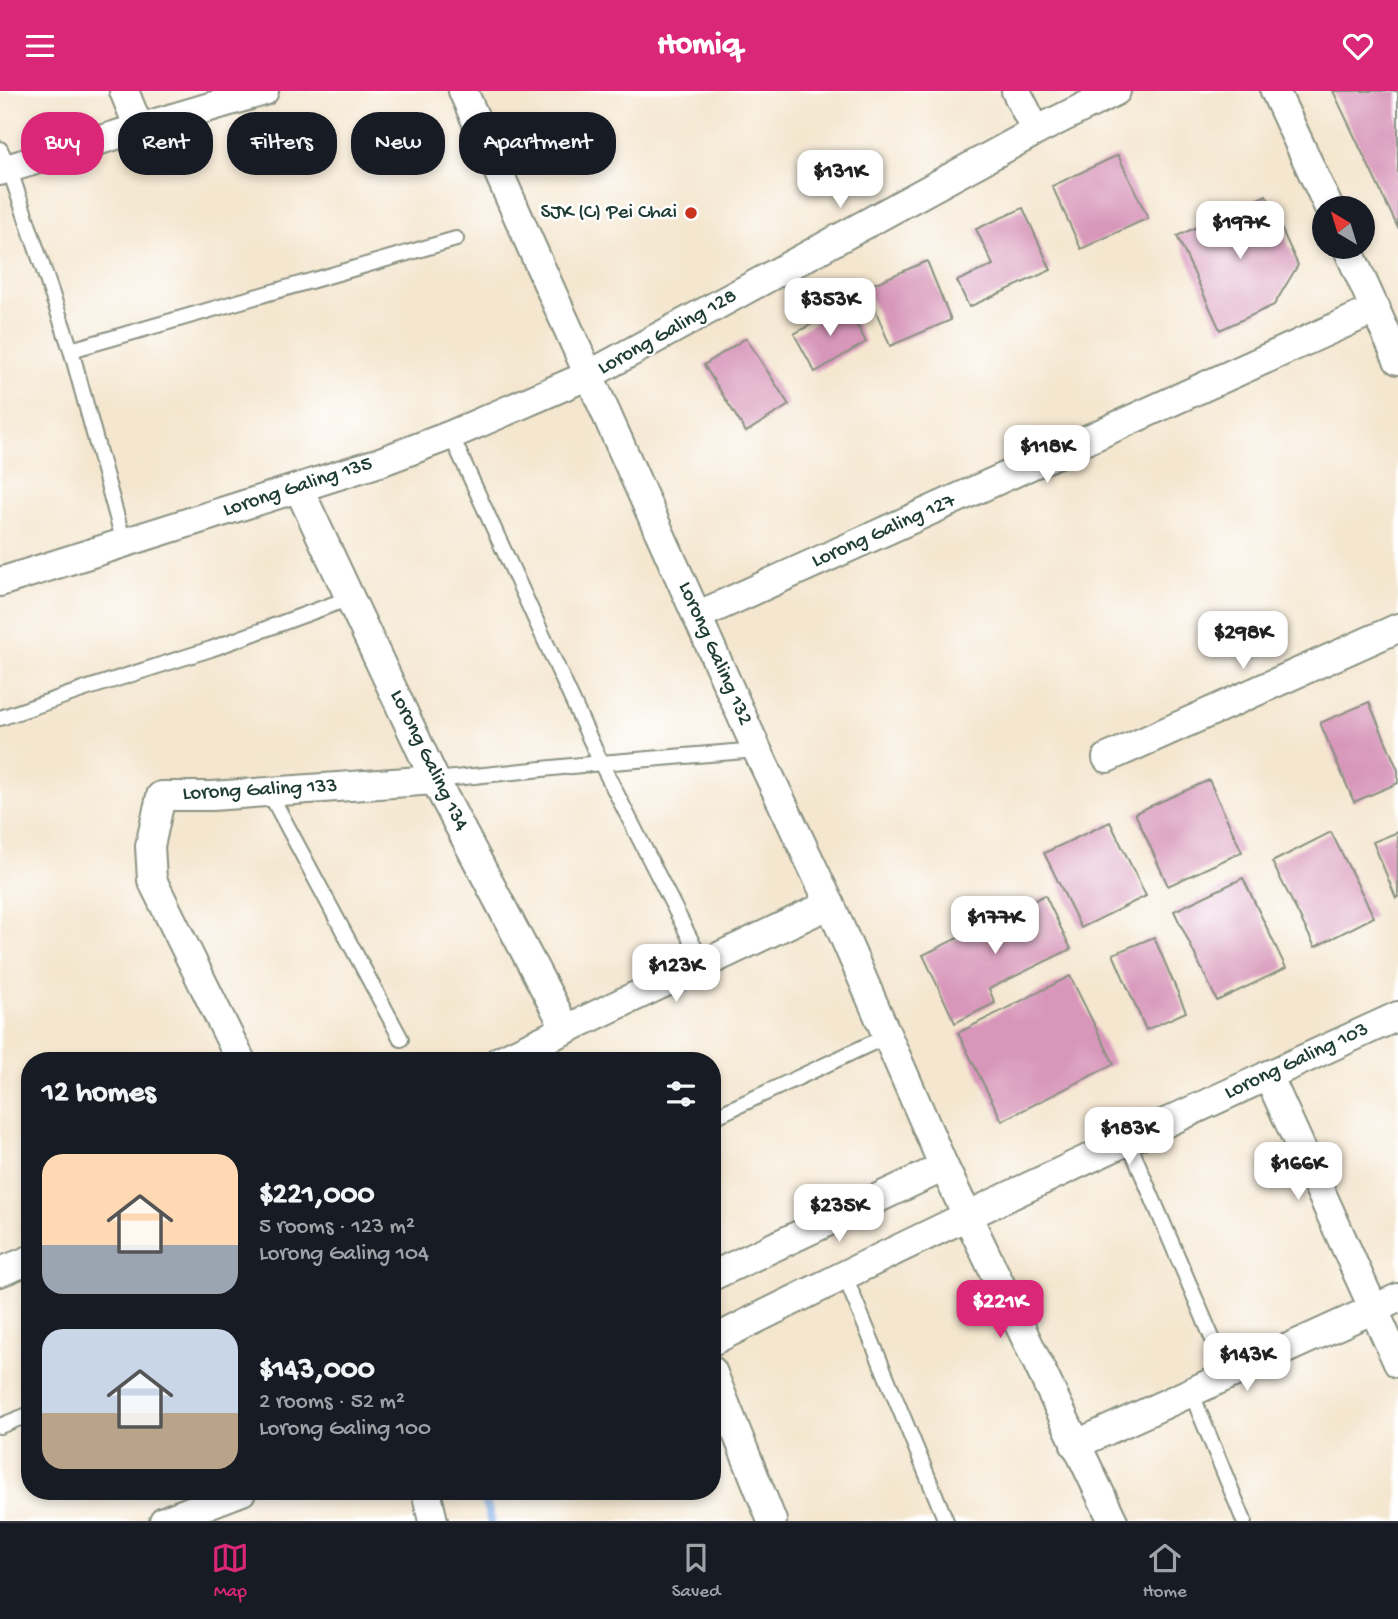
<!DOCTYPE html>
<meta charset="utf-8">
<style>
:root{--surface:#171b24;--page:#20242c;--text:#f1f3f6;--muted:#9ea1a6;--line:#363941;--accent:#db2777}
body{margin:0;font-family:"Gochi Hand",sans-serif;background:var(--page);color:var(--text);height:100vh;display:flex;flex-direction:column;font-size:26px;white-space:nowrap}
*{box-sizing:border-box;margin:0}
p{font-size:23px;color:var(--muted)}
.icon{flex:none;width:38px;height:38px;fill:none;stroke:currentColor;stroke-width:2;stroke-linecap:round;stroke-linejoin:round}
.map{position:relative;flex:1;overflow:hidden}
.panel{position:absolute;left:21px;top:961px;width:700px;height:448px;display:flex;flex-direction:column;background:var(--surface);border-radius:28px;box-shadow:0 4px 10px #0003}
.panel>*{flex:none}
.banner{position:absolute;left:21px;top:21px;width:700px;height:63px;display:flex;gap:14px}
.needle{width:46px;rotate:322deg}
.controls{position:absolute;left:1312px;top:105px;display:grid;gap:14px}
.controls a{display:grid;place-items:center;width:63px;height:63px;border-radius:50%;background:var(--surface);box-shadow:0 4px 10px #0003;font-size:35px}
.price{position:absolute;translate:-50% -60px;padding:0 16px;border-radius:14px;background:#fff;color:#222;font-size:23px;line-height:46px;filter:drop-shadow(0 2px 4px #0008)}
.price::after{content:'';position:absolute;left:50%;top:42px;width:21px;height:16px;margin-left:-10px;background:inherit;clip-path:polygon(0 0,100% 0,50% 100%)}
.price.on{background:var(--accent);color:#fff}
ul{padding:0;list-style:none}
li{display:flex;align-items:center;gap:21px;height:175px;padding:0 21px}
li span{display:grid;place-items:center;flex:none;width:196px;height:140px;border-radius:21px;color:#555}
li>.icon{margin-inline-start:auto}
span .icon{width:84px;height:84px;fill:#fffc;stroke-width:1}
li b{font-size:30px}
h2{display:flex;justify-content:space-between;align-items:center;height:84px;padding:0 21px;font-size:30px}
.tag{padding:0 24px;border-radius:28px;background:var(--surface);box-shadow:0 4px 10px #0003;font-size:24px;line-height:63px}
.tag.on{background:var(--accent);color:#fff}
header{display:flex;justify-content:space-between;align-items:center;height:91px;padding:0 21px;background:var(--accent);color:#fff;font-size:32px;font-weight:700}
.tabs{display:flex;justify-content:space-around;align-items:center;height:98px;border-top:2px solid var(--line);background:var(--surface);font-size:19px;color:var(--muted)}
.tabs a{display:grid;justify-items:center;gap:4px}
.tabs .on{color:var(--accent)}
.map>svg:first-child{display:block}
</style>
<header><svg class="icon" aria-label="menu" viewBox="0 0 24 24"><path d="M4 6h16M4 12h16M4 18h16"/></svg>Homiq<svg class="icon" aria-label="heart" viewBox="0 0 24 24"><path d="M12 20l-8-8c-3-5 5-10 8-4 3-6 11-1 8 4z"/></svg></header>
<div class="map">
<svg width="1398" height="1430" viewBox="0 0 1398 1430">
<rect width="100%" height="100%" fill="#fff"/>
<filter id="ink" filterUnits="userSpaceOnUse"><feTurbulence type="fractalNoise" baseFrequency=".0143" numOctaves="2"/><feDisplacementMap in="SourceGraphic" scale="14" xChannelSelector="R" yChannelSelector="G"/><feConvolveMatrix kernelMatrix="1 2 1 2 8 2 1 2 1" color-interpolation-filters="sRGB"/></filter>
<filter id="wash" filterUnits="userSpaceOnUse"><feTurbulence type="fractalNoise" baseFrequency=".00686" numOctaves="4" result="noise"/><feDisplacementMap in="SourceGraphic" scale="28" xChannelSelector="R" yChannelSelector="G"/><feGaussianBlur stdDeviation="1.57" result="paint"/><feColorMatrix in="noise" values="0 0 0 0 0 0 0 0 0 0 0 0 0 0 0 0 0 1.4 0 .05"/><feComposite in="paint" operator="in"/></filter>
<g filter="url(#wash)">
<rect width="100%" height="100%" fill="#f4e6cf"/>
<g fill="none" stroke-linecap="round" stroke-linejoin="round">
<!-- stream -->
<polyline stroke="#76a7e1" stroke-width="9" points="483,1400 491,1430"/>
</g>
<g id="blocks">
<!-- building -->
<g fill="#d897ba">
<polygon points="1333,0 1397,0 1398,2 1398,137"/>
<polygon points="1118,64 1148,127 1081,158 1052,95"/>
<polygon points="1266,104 1298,174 1274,214 1220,239 1177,145"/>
<polygon points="1023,117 1051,179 969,216 957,190 993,174 976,138"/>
<polygon points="927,170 951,229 890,255 866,196"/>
<polygon points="846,214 866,251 815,281 794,243"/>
<polygon points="746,247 789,314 746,341 704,274"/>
<polygon points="1369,611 1398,679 1398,692 1354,711 1320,632"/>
<polygon points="1209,689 1242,761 1168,795 1135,722"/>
<polygon points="1110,731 1146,805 1081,837 1044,762"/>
<polygon points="1331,741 1374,826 1315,856 1272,771"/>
<polygon points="1398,741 1398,806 1396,807 1373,751"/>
<polygon points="1243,787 1286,877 1217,910 1174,820"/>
<polygon points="1045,804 1071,858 989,898 995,912 955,932 923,864"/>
<polygon points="1154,846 1186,921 1146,939 1113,863"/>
<polygon points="1070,885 1114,973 1002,1030 958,942"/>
</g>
</g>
</g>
<g filter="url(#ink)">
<use href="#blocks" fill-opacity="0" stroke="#8a9282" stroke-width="2"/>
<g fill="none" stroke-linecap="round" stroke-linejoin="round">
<!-- lane casing -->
<g stroke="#8a9282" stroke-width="18">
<g id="lane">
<polyline points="0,58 9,77 71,259 124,452"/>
<polyline points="71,259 456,148"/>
<polyline points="451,344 601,672 703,873"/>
<polyline points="0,627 85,598 211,558 350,507"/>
<polyline points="435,689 601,672 757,659"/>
<polyline points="269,701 401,948"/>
<polyline points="712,1027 887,945"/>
<polyline points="1128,1050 1228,1284"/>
<polyline points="844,1183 946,1430"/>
<polyline points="1191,1301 1244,1430"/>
<polyline points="0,1335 30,1323"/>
</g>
</g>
<!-- street casing -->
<g stroke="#8a9282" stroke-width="32">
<g id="street">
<polyline points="124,0 139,37"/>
<polyline points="463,0 531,155 757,659 830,813 944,1076 1113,1430"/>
<polyline points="1016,0 1036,40"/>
<polyline points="1275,0 1329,117"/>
<polyline points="0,80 139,37 264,0"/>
<polyline points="1347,156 1398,269"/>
<polyline points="299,398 435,689 566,938"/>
<polyline points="0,491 380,371 451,344 589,284 1036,40 1116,0"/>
<polyline points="697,525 1376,218"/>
<polyline points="1107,667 1398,537"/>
<polyline points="241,970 152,789 150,755 161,705 212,705 435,689"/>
<polyline points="499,970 830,813"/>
<polyline points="1268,984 1398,1272"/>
<polyline points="0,1181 30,1169"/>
<polyline points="712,1185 944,1076"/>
<path d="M712,1250C938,1136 1168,1030 1398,925"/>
<polyline points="712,1280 772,1430"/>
<polyline points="1075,1354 1398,1207"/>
<polyline points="426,1400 433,1430"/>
<polyline points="164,1430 242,1400"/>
</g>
</g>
<!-- lane -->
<use href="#lane" stroke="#fff" stroke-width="14"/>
<!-- street -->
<use href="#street" stroke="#fff" stroke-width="28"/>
</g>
</g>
<!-- markers -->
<circle fill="#c8321e" stroke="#fff" stroke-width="2.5" cx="691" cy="122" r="7"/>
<g text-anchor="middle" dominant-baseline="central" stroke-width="5" stroke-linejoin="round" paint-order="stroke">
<!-- poi labels -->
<g font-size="21" fill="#1f3d34" stroke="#fff" text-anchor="end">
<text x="677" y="122">SJK (C) Pei Chai</text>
</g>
<!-- street labels -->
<g font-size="21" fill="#1f3d34" stroke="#fff">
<text transform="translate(668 242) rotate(-29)">Lorong Galing 128</text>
<text transform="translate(298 397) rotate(-18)">Lorong Galing 135</text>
<text transform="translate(884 441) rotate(-24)">Lorong Galing 127</text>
<text transform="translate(714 563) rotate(66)">Lorong Galing 132</text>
<text transform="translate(428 670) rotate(64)">Lorong Galing 134</text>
<text transform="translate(260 700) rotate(-3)">Lorong Galing 133</text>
<text transform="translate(1297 971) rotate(-25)">Lorong Galing 103</text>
</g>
</g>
</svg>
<div class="controls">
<a><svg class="needle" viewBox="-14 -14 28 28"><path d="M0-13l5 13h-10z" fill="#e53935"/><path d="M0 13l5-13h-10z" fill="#9ea1a6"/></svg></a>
</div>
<b class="price" style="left:840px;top:119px">$131K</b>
<b class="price" style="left:1240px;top:170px">$197K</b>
<b class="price" style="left:830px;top:247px">$353K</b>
<b class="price" style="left:1047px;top:394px">$118K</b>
<b class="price" style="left:1243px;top:580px">$298K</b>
<b class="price" style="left:995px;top:865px">$177K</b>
<b class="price" style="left:676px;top:913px">$123K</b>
<b class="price" style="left:1129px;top:1076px">$183K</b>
<b class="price" style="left:1298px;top:1111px">$166K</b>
<b class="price" style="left:839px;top:1153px">$235K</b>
<b class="price on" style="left:1000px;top:1249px">$221K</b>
<b class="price" style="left:1247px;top:1302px">$143K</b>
<div class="banner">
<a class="tag on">Buy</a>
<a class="tag">Rent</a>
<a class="tag">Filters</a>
<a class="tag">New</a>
<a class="tag">Apartment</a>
</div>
<section class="panel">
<h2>12 homes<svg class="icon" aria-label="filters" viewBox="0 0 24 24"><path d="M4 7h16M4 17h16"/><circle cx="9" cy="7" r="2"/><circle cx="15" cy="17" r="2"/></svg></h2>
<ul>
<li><span style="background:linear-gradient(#ffd9b3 65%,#9aa5b1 0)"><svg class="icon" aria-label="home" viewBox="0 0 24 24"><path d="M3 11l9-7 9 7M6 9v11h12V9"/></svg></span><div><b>$221,000</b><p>5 rooms · 123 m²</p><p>Lorong Galing 104</p></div></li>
<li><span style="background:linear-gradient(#c9d6e8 60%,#b9a48a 0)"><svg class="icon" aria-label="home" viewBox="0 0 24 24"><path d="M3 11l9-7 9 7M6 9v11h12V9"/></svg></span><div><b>$143,000</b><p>2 rooms · 52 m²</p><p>Lorong Galing 100</p></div></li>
</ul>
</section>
</div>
<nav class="tabs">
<a class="on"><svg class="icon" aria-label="map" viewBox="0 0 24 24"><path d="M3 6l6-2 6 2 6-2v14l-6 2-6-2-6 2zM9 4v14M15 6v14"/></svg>Map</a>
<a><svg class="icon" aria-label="saved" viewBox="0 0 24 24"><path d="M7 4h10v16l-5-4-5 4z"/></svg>Saved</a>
<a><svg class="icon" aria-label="home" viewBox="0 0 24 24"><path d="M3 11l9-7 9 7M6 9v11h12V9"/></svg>Home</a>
</nav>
